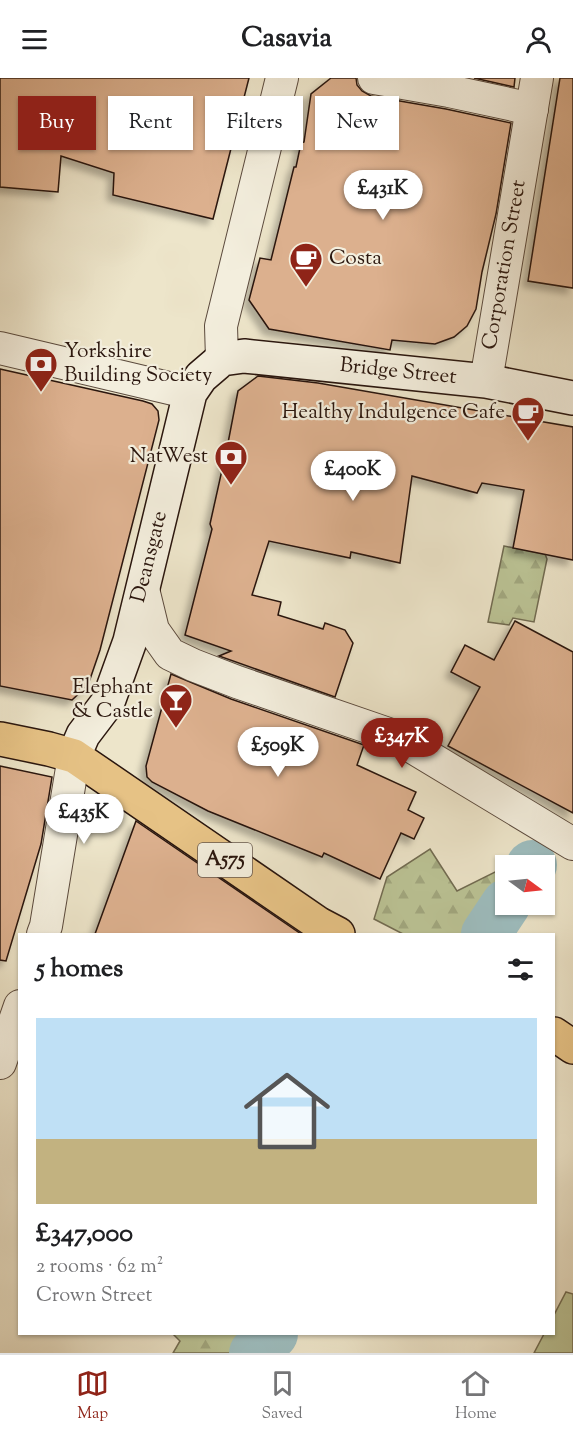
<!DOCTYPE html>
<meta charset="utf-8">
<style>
:root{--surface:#fff;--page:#f2f2f2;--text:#202124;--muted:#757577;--line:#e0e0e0;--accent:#8f2418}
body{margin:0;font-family:"Sorts Mill Goudy",serif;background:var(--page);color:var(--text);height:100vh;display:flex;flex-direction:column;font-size:22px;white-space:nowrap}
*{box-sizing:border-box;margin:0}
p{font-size:20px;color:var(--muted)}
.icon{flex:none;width:33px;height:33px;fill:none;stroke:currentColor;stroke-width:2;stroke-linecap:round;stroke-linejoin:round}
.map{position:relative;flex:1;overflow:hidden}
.side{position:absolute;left:18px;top:855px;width:537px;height:402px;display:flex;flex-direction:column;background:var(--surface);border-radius:0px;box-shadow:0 2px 4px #0004}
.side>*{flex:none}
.hud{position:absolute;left:18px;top:18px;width:537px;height:54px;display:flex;gap:12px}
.needle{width:39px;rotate:105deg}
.buttons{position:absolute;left:495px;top:777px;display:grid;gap:12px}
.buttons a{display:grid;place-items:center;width:60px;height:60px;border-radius:0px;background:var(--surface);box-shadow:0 2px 4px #0004;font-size:30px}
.price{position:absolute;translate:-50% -51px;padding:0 14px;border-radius:21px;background:#fff;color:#222;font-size:20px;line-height:39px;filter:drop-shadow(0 2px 3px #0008)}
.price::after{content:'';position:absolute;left:50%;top:36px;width:18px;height:14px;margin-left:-9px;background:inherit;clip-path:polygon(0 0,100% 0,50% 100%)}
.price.on{background:var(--accent);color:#fff}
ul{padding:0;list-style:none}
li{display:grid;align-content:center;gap:12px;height:318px;padding:0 18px}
li span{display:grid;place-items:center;height:186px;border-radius:0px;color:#555}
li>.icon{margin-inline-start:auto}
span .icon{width:108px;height:108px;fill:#fffc;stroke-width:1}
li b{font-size:26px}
h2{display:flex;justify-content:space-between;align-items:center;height:72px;padding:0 18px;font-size:26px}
.pill{padding:0 21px;border-radius:0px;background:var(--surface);box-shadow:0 2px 4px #0004;font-size:21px;line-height:54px}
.pill.on{background:var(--accent);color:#fff}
header{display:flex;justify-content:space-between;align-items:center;height:78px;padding:0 18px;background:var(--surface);font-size:27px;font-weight:700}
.tab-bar{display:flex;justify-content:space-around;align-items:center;height:84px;border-top:2px solid var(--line);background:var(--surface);font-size:16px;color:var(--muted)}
.tab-bar a{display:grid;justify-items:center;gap:3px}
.tab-bar .on{color:var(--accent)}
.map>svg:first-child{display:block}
</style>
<header><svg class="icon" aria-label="menu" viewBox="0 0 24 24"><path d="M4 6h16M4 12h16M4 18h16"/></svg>Casavia<svg class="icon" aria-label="person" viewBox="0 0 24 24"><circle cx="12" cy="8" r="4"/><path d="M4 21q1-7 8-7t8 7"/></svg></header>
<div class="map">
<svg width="573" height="1275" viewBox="0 0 573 1275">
<defs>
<pattern id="forest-firs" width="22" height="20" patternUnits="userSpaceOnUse" patternTransform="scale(1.5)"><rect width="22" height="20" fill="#bbc395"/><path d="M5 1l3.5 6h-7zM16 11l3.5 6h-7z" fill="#a1a77f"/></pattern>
<filter id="shadow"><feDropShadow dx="-5.5" dy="5.5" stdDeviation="3" flood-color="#0004"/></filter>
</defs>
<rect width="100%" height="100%" fill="#ede5ca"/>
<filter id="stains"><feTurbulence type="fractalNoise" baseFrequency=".00333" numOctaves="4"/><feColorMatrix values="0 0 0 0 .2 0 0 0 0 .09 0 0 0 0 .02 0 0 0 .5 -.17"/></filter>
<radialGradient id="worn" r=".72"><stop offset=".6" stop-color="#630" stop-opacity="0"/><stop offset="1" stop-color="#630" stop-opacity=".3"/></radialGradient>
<!-- green -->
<polygon fill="#bbc395" stroke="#726c52" stroke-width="1.5" points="566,1214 573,1216 573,1275 534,1275 544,1256 554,1256 554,1237"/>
<!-- forest -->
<g fill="url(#forest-firs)" stroke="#726c52" stroke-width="1.5">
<polygon points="504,468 545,476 547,481 534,544 513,540 509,547 488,544"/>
<polygon points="430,771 457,813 499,792 505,795 506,826 517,827 499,856 403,856 374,841 387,799"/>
<polygon points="173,1256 290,1256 269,1275 173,1275 180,1263"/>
</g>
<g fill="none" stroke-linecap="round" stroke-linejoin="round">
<!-- river -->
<g stroke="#9dbdbf" stroke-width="50">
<polyline points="531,788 532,787"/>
<polyline points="486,856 506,826"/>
<polyline points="254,1275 273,1256"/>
</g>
</g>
<!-- building -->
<g fill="#dcb08e" stroke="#2a160e" stroke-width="1.5" filter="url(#shadow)">
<polygon points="0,0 249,0 213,141 113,117 114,95 61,78 58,114 0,109"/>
<polygon points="331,0 356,0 357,7 362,13 371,18 446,31 511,45 496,136 482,194 476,231 467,248 454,259 435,266 392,262 390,272 269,251 249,222 260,180 271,182 294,89 296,89 301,65 304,64 311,16"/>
<polygon points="474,0 515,0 514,9"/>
<polygon points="560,0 573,0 573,210 528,203"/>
<polygon points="0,291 143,323 152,326 158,333 159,342 100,572 88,607 72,622 0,608"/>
<polygon points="258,298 318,305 573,349 573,482 513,470 524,412 482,405 477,415 412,398 400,485 351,474 350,480 269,463 252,517 281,524 278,537 323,551 325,545 345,552 353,565 335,619 219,578 231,573 185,557 212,451 210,446 228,365 238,313"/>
<polygon points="515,543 573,574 573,735 448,668 480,609 451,594 465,567 494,582"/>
<polygon points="171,596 231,621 364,667 357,687 416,714 408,732 424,740 414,761 401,755 380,801 324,775 322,779 208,733 152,704 147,699 146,688"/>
<polygon points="0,688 52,699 41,766 6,883 0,882"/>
<polygon points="136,743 301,856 95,856"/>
</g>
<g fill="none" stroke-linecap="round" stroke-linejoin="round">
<!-- street casing -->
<g stroke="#5b4a3d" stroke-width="34">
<g id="street">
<polyline points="374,0 449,13 532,31"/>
<polyline points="0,270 190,315"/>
<polyline points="222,281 221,248 282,0"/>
<polyline points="486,303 537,0"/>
<polyline points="143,511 153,552 170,576 193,587 237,604 394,658 573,766"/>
<polyline points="43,856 46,848 74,678"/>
<polyline points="0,985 20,928"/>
</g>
</g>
<!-- secondary casing -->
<g stroke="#2a160e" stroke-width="36">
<polyline id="secondary" points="74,678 83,657 108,624 130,563 190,315 201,299 222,281 244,278 486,303 573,320"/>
</g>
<!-- primary casing -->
<g stroke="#2a160e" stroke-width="36">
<g id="primary">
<polyline points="0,661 49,671 74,678 319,846 338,856"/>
<polyline points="554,956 573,969"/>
</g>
</g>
<!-- street -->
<use href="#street" stroke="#f3eedd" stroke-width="32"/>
<!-- secondary -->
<use href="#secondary" stroke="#f3eedd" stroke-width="33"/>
<!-- primary -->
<use href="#primary" stroke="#e6c285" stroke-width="33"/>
</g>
<!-- icons -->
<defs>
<g id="cafe-pin" transform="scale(1.725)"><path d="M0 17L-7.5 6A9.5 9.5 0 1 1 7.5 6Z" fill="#8f2418" stroke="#f3eedd"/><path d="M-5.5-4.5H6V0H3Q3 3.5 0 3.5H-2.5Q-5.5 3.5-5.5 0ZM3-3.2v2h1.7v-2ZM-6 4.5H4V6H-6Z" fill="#fff"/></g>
<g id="bank-pin" transform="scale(1.725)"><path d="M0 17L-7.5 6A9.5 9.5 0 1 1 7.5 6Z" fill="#8f2418" stroke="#f3eedd"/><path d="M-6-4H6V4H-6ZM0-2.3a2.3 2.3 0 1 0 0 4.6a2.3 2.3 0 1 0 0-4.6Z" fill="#fff"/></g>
<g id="bar-pin" transform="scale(1.725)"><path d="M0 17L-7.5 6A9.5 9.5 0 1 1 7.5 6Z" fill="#8f2418" stroke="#f3eedd"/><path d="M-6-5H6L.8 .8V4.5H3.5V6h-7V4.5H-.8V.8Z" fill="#fff"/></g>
</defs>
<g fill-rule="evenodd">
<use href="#cafe-pin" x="306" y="181"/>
<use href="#bank-pin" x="41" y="286"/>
<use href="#cafe-pin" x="528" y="335"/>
<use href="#bank-pin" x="231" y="379"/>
<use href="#bar-pin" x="176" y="622"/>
</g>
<g text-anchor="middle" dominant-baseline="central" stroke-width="4.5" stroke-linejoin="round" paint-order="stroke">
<!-- shield labels -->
<rect fill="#f3eedd" stroke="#66574c" stroke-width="1.5" x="198" y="765" width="54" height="34" rx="4.5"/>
<g font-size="20" font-weight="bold" fill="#2a160e">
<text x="225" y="782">A575</text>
</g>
<!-- poi labels -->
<g font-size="21" fill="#2a160e" stroke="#f3eedd" text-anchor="end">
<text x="329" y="181" text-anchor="start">Costa</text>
<text x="64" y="274" text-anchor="start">Yorkshire<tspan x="64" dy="24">Building Society</tspan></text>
<text x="505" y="335">Healthy Indulgence Cafe</text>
<text x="208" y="379">NatWest</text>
<text x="153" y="610">Elephant<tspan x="153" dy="24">&amp; Castle</tspan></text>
</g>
<!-- street labels -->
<g font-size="21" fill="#2a160e" stroke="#f3eedd">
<text transform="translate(505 187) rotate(-80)">Corporation Street</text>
<text transform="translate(398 294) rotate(6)">Bridge Street</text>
<text transform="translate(150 479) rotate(-76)">Deansgate</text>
</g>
</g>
<rect width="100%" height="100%" filter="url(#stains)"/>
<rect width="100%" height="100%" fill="url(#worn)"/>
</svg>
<div class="buttons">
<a><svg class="needle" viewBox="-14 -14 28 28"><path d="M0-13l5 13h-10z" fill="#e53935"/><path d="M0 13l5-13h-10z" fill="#757577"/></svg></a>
</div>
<b class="price" style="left:383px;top:143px">£431K</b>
<b class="price" style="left:353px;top:424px">£400K</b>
<b class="price on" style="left:402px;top:691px">£347K</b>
<b class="price" style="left:278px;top:700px">£509K</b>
<b class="price" style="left:84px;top:767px">£435K</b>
<div class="hud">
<a class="pill on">Buy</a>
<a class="pill">Rent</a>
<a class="pill">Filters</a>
<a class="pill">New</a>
</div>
<section class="side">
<h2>5 homes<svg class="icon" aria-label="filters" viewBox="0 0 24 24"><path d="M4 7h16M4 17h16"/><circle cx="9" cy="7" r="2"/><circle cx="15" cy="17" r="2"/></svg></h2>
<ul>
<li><span style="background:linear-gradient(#bfe0f5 65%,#c2b280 0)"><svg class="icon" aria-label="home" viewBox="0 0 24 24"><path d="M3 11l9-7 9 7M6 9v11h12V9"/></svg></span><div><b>£347,000</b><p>2 rooms · 62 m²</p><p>Crown Street</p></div></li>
</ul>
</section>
</div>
<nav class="tab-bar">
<a class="on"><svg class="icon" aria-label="map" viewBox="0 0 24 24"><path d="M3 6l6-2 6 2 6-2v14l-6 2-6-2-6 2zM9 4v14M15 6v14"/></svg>Map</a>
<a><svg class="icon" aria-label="saved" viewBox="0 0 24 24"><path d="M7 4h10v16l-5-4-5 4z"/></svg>Saved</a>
<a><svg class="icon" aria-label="home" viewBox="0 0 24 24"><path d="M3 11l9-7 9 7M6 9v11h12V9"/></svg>Home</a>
</nav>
